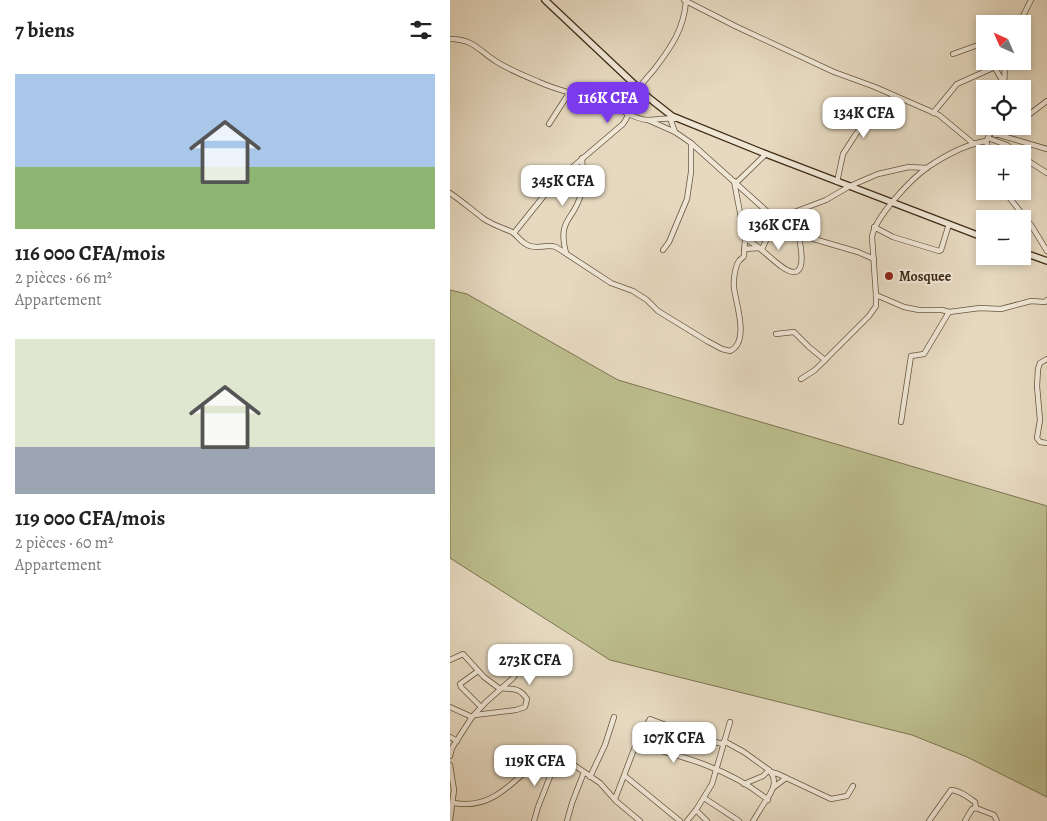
<!DOCTYPE html>
<html lang="fr">
<meta charset="utf-8">
<style>
:root{--surface:#fff;--page:#f2f2f2;--text:#222;--muted:#767676;--accent:#7c3aed}
body{margin:0;font-family:Alegreya,serif;background:var(--page);color:var(--text);height:100vh;display:flex;flex-direction:column;font-size:19px;white-space:nowrap}
*{box-sizing:border-box;margin:0}
p{font-size:16px;color:var(--muted)}
.icon{flex:none;width:28px;height:28px;fill:none;stroke:currentColor;stroke-width:2;stroke-linecap:round;stroke-linejoin:round}
.map{position:relative;flex:1;overflow:hidden}
.side{display:flex;flex-direction:column;background:var(--surface);width:450px}
.side>*{flex:none}
.needle{width:32px;rotate:315deg}
.buttons{position:absolute;left:526px;top:15px;display:grid;gap:10px}
.buttons a{display:grid;place-items:center;width:55px;height:55px;border-radius:0px;background:var(--surface);box-shadow:0 2px 8px #0003;font-size:25px}
.price{position:absolute;translate:-50% -42px;padding:0 11px;border-radius:10px;background:#fff;color:#222;font-size:16px;line-height:32px;filter:drop-shadow(0 1px 2px #0008)}
.price::after{content:'';position:absolute;left:50%;top:30px;width:15px;height:11px;margin-left:-8px;background:inherit;clip-path:polygon(0 0,100% 0,50% 100%)}
.price.active{background:var(--accent);color:#fff}
ul{padding:0;list-style:none}
li{display:grid;align-content:center;gap:10px;height:265px;padding:0 15px}
li span{display:grid;place-items:center;height:155px;border-radius:0px;color:#555}
li>.icon{margin-inline-start:auto}
span .icon{width:90px;height:90px;fill:#fffc;stroke-width:1}
li b{font-size:21px}
h2{display:flex;justify-content:space-between;align-items:center;height:60px;padding:0 15px;font-size:21px}
main{display:flex;flex:1;min-height:0}
.map>svg:first-child{display:block}
</style>
<main>
<section class="side">
<h2>7 biens<svg class="icon" aria-label="filters" viewBox="0 0 24 24"><path d="M4 7h16M4 17h16"/><circle cx="9" cy="7" r="2"/><circle cx="15" cy="17" r="2"/></svg></h2>
<ul>
<li><span style="background:linear-gradient(#a9c7e8 60%,#8fb573 0)"><svg class="icon" aria-label="home" viewBox="0 0 24 24"><path d="M3 11l9-7 9 7M6 9v11h12V9"/></svg></span><div><b>116 000 CFA/mois</b><p>2 pièces · 66 m²</p><p>Appartement</p></div></li>
<li><span style="background:linear-gradient(#dfe7d0 70%,#9aa5b1 0)"><svg class="icon" aria-label="home" viewBox="0 0 24 24"><path d="M3 11l9-7 9 7M6 9v11h12V9"/></svg></span><div><b>119 000 CFA/mois</b><p>2 pièces · 60 m²</p><p>Appartement</p></div></li>
</ul>
</section>
<div class="map">
<svg width="597" height="821" viewBox="0 0 597 821">
<rect width="100%" height="100%" fill="#e6d9c0"/>
<filter id="stains"><feTurbulence type="fractalNoise" baseFrequency=".004" numOctaves="4"/><feColorMatrix values="0 0 0 0 .2 0 0 0 0 .09 0 0 0 0 .02 0 0 0 .5 -.17"/></filter>
<radialGradient id="worn" r=".72"><stop offset=".6" stop-color="#630" stop-opacity="0"/><stop offset="1" stop-color="#630" stop-opacity=".3"/></radialGradient>
<!-- green -->
<polygon fill="#bcbd8d" stroke="#7d7450" points="0,290 17,294 168,380 597,506 597,797 517,757 462,735 160,660 0,558"/>
<g fill="none" stroke-linecap="round" stroke-linejoin="round">
<!-- street casing -->
<g stroke="#68563f" stroke-width="6">
<g id="street">
<polyline points="234,0 285,26 384,72 425,87 489,115 524,144"/>
<polyline points="569,24 581,0"/>
<path d="M0,39C24,39 29,51 47,62C60,70 75,76 89,82C111,92 136,96 159,105C170,109 186,120 198,120C207,120 215,117 225,119"/>
<polyline points="503,54 528,45 532,46 535,50"/>
<polyline points="541,61 553,82"/>
<polyline points="554,89 555,61"/>
<polyline points="483,113 507,84 545,67"/>
<polyline points="220,118 225,132"/>
<polyline points="198,120 225,132 241,143 340,232 408,252 424,259"/>
<polyline points="572,120 597,101"/>
<polyline points="99,124 119,93"/>
<polyline points="546,134 597,149"/>
<polyline points="545,135 562,126"/>
<polyline points="538,138 557,145 568,154"/>
<polyline points="537,140 543,126"/>
<polyline points="572,157 597,173"/>
<polyline points="387,182 393,154 406,134 425,108 444,97"/>
<polyline points="286,183 316,154"/>
<polyline points="554,191 581,225 597,251"/>
<path d="M0,193C12,201 22,210 34,219C43,225 53,228 62,232C68,236 72,244 80,246C89,249 97,244 106,247L161,283L183,291L197,300L208,311L257,341L272,349L280,351C300,342 286,304 284,288C283,282 285,266 289,261C290,259 293,258 294,256L295,239L284,181"/>
<polyline points="424,227 443,237 489,251 491,250 499,224"/>
<polyline points="293,228 324,221"/>
<path d="M64,233L105,182L173,124C181,113 183,101 189,89C193,81 201,74 206,67C222,46 234,28 236,1"/>
<path d="M295,239C309,243 332,273 344,272C347,272 349,270 350,268C354,260 350,244 349,236"/>
<polyline points="294,249 310,248"/>
<polyline points="312,249 326,219 376,200 400,186 428,174 459,167 477,168"/>
<polyline points="213,250 219,242 237,199 241,172 241,143"/>
<path d="M116,253C107,218 124,221 131,194C134,182 133,170 132,158"/>
<polyline points="426,295 454,307 469,310 492,310 499,312 530,308 551,309 581,301 595,302 597,300"/>
<polyline points="326,334 344,332 359,347 375,360"/>
<polyline points="597,359 590,363 588,369 587,386 590,420 587,438 590,442 597,443"/>
<path d="M351,379L365,370L419,316L426,306V295L422,237C425,217 461,179 478,167C493,157 513,146 531,142L536,141L540,154"/>
<polyline points="451,422 461,356 474,354 499,312"/>
<polyline points="0,660 13,654 34,677 50,689"/>
<polyline points="28,671 10,684 11,687 31,707"/>
<polyline points="0,707 22,717"/>
<path d="M25,715L66,710L75,707L77,699C69,687 64,690 52,688"/>
<polyline points="0,737 7,741"/>
<path d="M274,741L294,752L319,770C332,785 316,798 310,810C307,814 306,817 303,821"/>
<path d="M186,744C232,756 281,769 318,800"/>
<polyline points="0,756 2,748 22,717 36,702 63,678 77,658"/>
<polyline points="0,765 4,790 0,820"/>
<polyline points="321,772 328,774 381,799 397,796 403,786"/>
<polyline points="175,776 230,821"/>
<polyline points="140,777 155,745 164,717"/>
<polyline points="294,784 313,776 319,770"/>
<polyline points="324,787 336,778"/>
<polyline points="254,798 289,821"/>
<polyline points="165,799 186,744 200,719 253,739 273,744"/>
<path d="M4,803C41,810 62,783 87,761"/>
<polyline points="246,810 257,821"/>
<polyline points="84,821 88,807 107,759 111,756 150,783 166,801 190,821"/>
<polyline points="117,821 122,803 134,772"/>
<polyline points="237,821 246,810 262,784 280,722"/>
<path d="M479,821L501,790C509,790 518,797 525,802L526,808"/>
<polyline points="515,821 522,809 526,808 544,815 547,821"/>
</g>
</g>
<!-- secondary casing -->
<g stroke="#3e2a14" stroke-width="8">
<g id="secondary">
<polyline points="95,0 199,98 222,116 316,154 535,238"/>
<polyline points="572,252 597,261"/>
</g>
</g>
<!-- street -->
<use href="#street" stroke="#efe6d6" stroke-width="4.5"/>
<!-- secondary -->
<use href="#secondary" stroke="#efe6d6" stroke-width="5.5"/>
</g>
<!-- markers -->
<circle fill="#8f2418" stroke="#efe6d6" stroke-width="2" cx="439" cy="276" r="5"/>
<g text-anchor="middle" dominant-baseline="central" stroke-width="4.5" stroke-linejoin="round" paint-order="stroke">
<!-- poi labels -->
<g font-size="14" font-weight="bold" fill="#3e2a14" stroke="#efe6d6" text-anchor="start">
<text x="449" y="276">Mosquee</text>
</g>
</g>
<rect width="100%" height="100%" filter="url(#stains)"/>
<rect width="100%" height="100%" fill="url(#worn)"/>
</svg>
<div class="buttons">
<a><svg class="needle" viewBox="-14 -14 28 28"><path d="M0-13l5 13h-10z" fill="#e53935"/><path d="M0 13l5-13h-10z" fill="#767676"/></svg></a>
<a><svg class="icon" aria-label="locate" viewBox="0 0 24 24"><circle cx="12" cy="12" r="6"/><path d="M12 2v4M12 18v4M2 12h4M18 12h4"/></svg></a>
<a>+</a>
<a>−</a>
</div>
<b class="price active" style="left:158px;top:124px">116K CFA</b>
<b class="price" style="left:414px;top:139px">134K CFA</b>
<b class="price" style="left:113px;top:207px">345K CFA</b>
<b class="price" style="left:329px;top:251px">136K CFA</b>
<b class="price" style="left:80px;top:686px">273K CFA</b>
<b class="price" style="left:224px;top:764px">107K CFA</b>
<b class="price" style="left:85px;top:787px">119K CFA</b>
</div>
</main>
